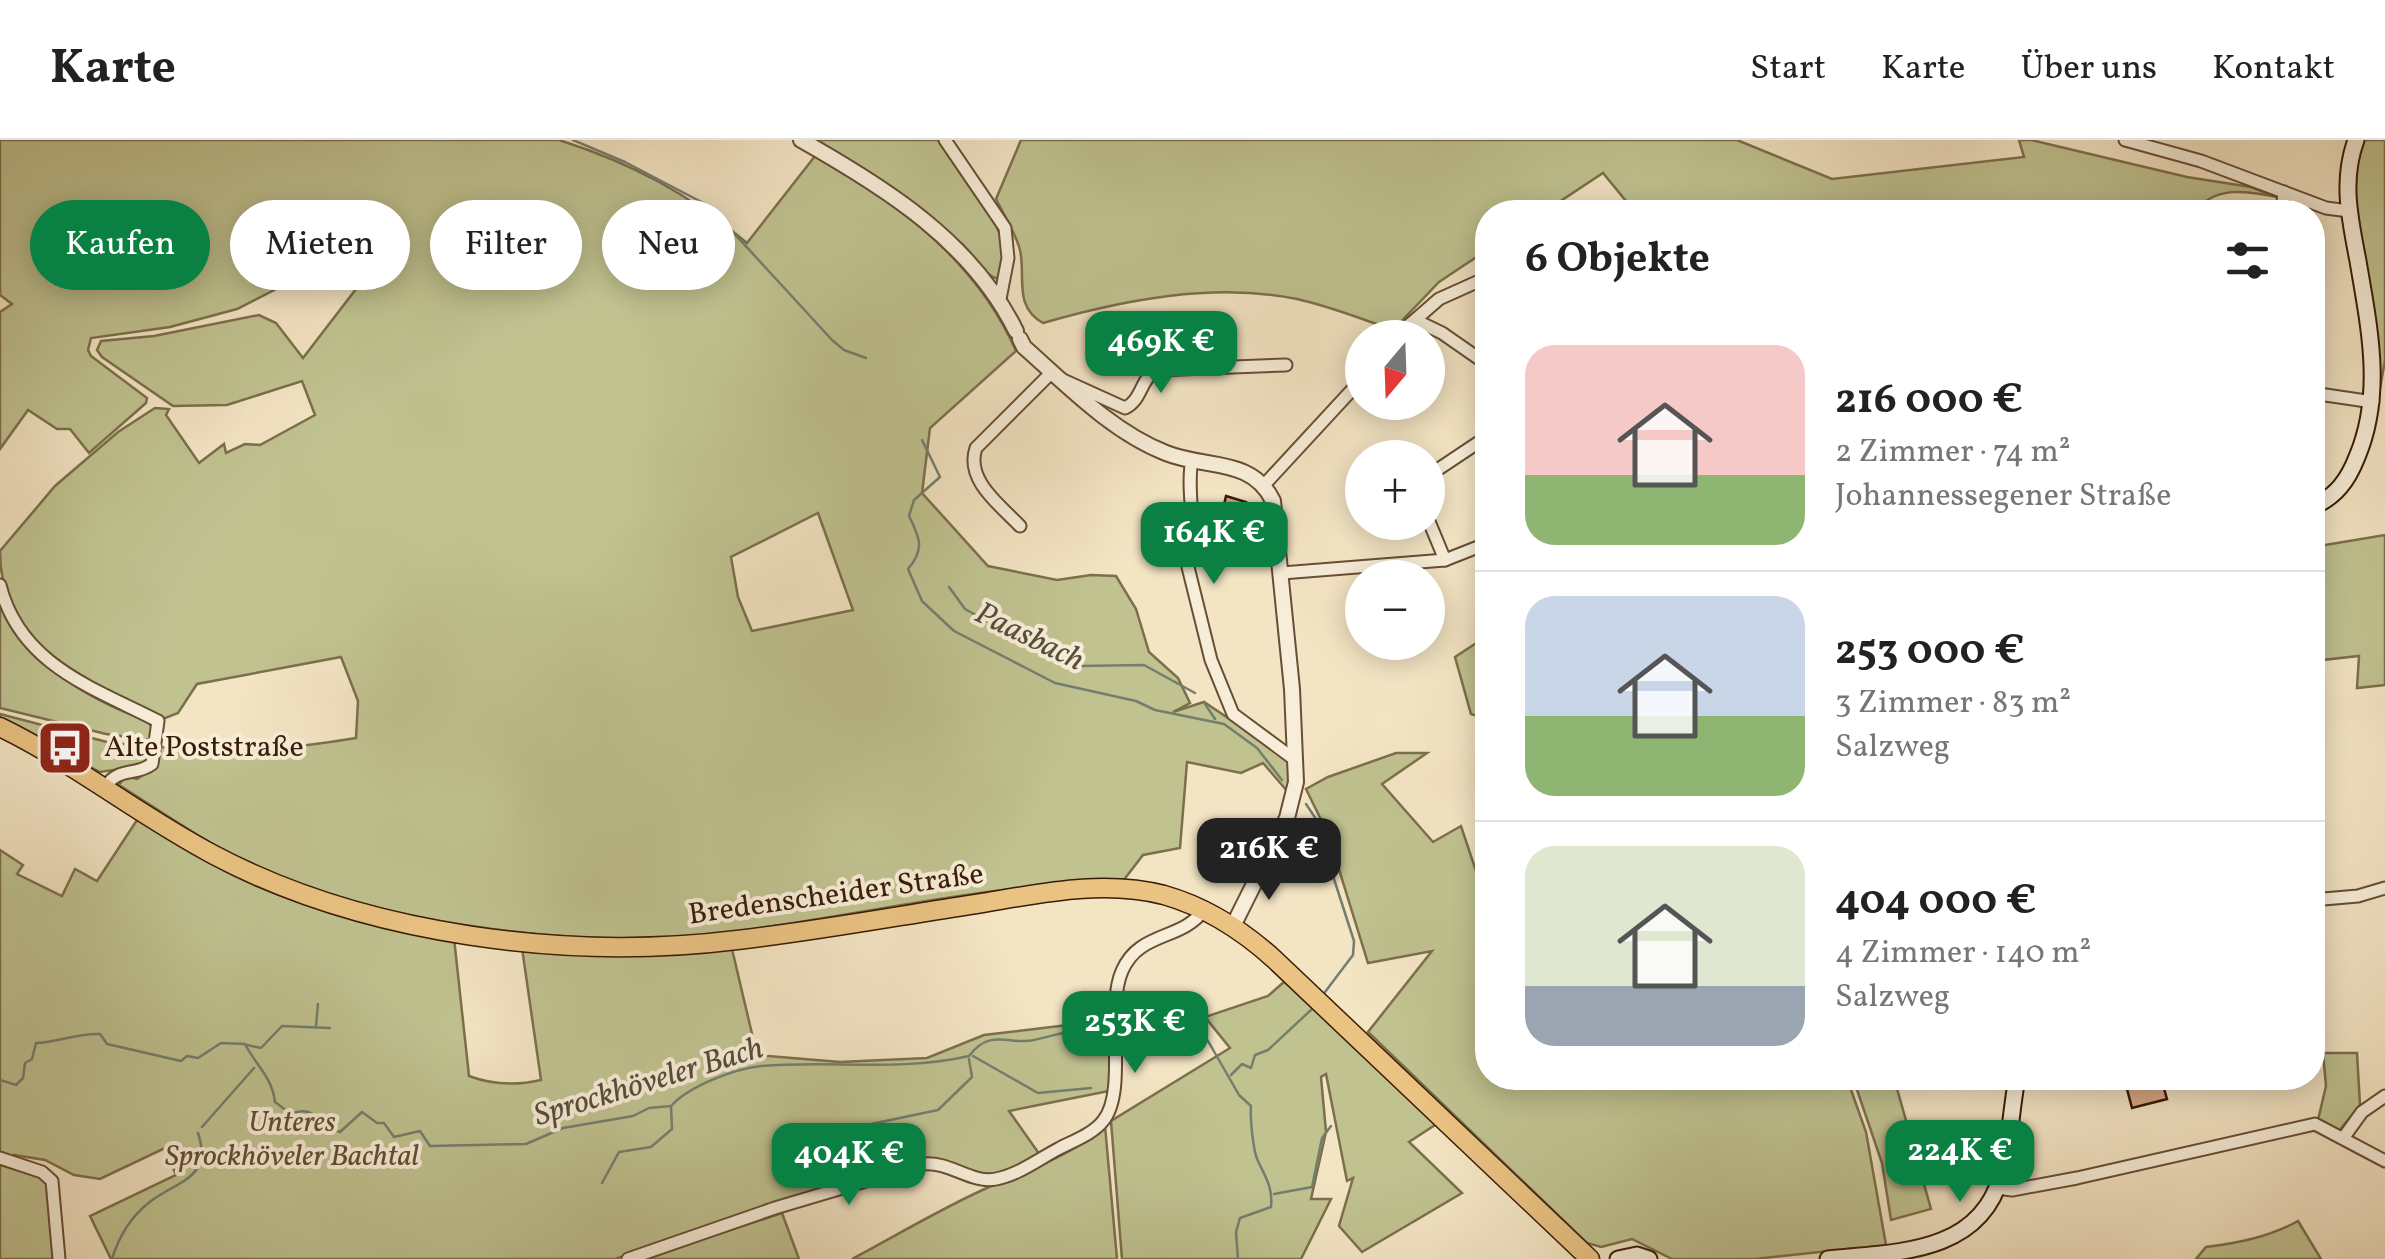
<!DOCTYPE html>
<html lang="de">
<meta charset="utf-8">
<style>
:root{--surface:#fff;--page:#f2f2f2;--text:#222;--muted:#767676;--line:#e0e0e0;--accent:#0b8043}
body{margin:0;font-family:Vollkorn,serif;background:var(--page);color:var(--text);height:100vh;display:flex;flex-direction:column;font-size:38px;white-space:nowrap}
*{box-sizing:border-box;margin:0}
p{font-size:32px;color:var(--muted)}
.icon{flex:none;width:55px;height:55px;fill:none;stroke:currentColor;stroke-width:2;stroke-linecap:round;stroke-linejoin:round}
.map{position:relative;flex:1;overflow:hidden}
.drawer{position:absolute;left:1475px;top:60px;width:850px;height:890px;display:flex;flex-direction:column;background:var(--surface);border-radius:40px;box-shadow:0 5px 25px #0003}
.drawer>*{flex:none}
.top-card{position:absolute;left:30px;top:60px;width:950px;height:90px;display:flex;gap:20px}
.needle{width:65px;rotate:199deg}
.controls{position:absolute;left:1345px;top:180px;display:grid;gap:20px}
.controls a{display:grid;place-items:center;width:100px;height:100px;border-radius:50%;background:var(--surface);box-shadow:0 5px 25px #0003;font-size:50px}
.price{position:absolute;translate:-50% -85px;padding:0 22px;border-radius:20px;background:var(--accent);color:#fff;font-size:32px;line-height:65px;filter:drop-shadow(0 2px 5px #0008)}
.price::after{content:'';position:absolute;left:50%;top:60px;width:30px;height:22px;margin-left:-15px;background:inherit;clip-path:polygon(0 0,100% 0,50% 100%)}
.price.active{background:#222;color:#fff}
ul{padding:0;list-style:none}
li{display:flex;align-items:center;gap:30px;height:250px;padding:0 50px}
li+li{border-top:2px solid var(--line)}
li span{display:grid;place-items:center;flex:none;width:280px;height:200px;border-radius:30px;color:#555}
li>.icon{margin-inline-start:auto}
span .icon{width:120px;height:120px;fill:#fffc;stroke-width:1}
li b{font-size:42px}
h2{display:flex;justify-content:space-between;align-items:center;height:120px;padding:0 50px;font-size:42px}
.tag{padding:0 35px;border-radius:45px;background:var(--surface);box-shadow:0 5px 25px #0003;font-size:35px;line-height:90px}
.tag.active{background:var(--accent);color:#fff}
header{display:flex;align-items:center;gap:60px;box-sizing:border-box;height:140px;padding:0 50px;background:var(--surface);border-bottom:2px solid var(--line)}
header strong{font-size:48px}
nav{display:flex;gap:55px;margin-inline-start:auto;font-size:35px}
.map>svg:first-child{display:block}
</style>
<header>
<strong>Karte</strong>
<nav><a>Start</a><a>Karte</a><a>Über uns</a><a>Kontakt</a></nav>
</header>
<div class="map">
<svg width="2385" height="1119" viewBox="0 0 2385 1119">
<rect width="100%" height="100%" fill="#f3e4c3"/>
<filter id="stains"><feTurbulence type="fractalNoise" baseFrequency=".002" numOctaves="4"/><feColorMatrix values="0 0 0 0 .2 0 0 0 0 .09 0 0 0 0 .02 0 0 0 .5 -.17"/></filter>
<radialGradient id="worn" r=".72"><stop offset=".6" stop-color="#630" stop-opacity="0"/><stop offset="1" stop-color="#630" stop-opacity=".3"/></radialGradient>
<!-- green -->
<g fill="#c0c290" stroke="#7c6f4c" stroke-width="2.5" fill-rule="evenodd">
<path d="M0,0H559C632,23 689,54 747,103L815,16C899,64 976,120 1016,211L930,288L922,353L988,426L1057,440L1091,435L1116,436L1136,469L1149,512L1178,538L1190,563L1173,572L1204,562L1289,619L1294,641L1288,652L1263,623L1241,633L1187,622L1180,708L1143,715L1123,741C991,743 863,775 732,792C608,809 453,791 334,756C315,750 294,746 276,738C221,713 170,677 119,645L125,636L137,639L150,631L160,607C226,615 290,609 356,598L358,561L341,517L197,544L178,573L163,579C86,544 0,509 0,411L55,346L118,292L155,268L169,269L166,275L199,323L224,304L226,313L245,304L260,305L315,275L302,241L227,265L173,266L102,217L97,210L101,201L154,196L259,175L276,183L303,218L356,149L282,122V146L237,169L170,187L91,198L88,210L91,216L147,258L146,263L89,313L70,289H57L28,270L0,309V172L12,164L0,155ZM818,373L853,470L752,491L738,457L731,417Z"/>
<path d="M813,0H938L992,76L1004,104L1000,139C983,137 974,114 961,103C914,65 863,33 813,0Z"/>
<path d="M1021,0H1737L1832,39L2024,17L2019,0H2031L2187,37L2251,47L2277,57C2247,51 2215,45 2195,72H1635L1603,33L1544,72H1488L1487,110L1439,142L1393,190C1362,179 1329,166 1297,159C1213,142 1123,160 1043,183C1013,166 1026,137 1020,110C1016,94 1004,75 996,59Z"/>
<polygon points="2360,0 2385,0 2385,221 2380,248 2355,53"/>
<polygon points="2385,395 2385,545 2357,548 2359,516 2313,521 2313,443 2318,440 2313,407"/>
<path d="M0,462C23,520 88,560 146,580L152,587L150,600L106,594L0,568Z"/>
<polygon points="1487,496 1487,579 1471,574 1455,517"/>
<polygon points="0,574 107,602 151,607 147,622 141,626 100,632 0,580"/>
<polygon points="1396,613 1427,613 1382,644 1433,702 1461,686 1477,734 1487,730 1488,938 1798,938 1850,947 1866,992 1886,1105 1755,1119 1672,1119 1632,1099 1601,1107 1587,1103 1368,892 1432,811 1368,823 1328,694 1306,649 1328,637"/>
<path d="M139,677C169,696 199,718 231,734C300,770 379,782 454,798L469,936C493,945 515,946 541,940L522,808L676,814L732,809L757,915L840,922L927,918L984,895L1110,880L1109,951L1009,971L1040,1015C1021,1024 1001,1038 979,1033C960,1029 946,1018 925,1019L615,1119H111L90,1076L176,1035L165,1008L100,1039L74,1035L45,1020L14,1015L11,1022L0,1018V710L23,725L17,734L62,756L75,729L97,741Z"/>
<polygon points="1285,841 1438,983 1409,1002 1462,1053 1362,1112 1339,1086 1353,1038 1347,1041 1326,934 1321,937 1326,992 1311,1059 1331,1059 1301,1119 1122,1119 1111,981 1230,908 1205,877 1268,856"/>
<polygon points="2323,913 2357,913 2360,965 2339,991 2318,980 2326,946"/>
<polygon points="1853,938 1894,938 1931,1069 1891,1080 1882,1023"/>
<path d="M1105,986L1117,1119H852C897,1095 942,1068 989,1047C1029,1029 1072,1016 1105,986Z"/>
<polygon points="0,1021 41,1037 47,1044 57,1119 0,1119"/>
<polygon points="782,1073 799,1119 642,1119"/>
<path d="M2298,1081L2321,1119H2196L2206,1107C2238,1103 2269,1097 2298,1081Z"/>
</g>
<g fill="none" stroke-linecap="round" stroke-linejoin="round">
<!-- stream -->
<g stroke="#747e6e" stroke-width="2.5">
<polyline points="438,0 442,0"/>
<polyline points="573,0 625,22 709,66 832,200 844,210 866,218"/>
<path d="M922,300L940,337L914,360L909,376C920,398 925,409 908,429L922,461L954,491L1055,543L1136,561L1155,570L1224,584L1257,608L1282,640"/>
<polyline points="949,447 965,469 1048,515 1079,526 1144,525 1195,553"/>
<polyline points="1205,564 1215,579"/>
<polyline points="1306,664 1326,694 1334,739 1354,801 1353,815 1325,852"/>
<path d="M1121,884C1147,891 1183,878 1200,887L1239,955L1251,966C1250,977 1253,1012 1258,1021C1266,1038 1273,1048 1271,1067L1240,1078L1236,1092L1238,1119"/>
<polyline points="316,886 318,864"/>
<polyline points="247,905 261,908 282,886 330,888"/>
<polyline points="973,916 1038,953 1091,948"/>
<polyline points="1231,935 1242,924 1251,928 1255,915 1268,910 1312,869"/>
<path d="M0,940L16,945L23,938L25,923L32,919L36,903C59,902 77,893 100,894L107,904L181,921L187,916L198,918L221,903L245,904C257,927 272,937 275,962L291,974C315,963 322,988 340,992L362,972L377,983H384L394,997L420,991L430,1006L526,1004L563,988L633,976L649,968L671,966C689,946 734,929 761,926C831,920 899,932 969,916C991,887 1010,906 1034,900C1060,894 1086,886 1113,884"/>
<polyline points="202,987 254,928"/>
<polyline points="803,992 857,987 938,970 972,937 969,919"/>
<polyline points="602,1043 619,1012 651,1007 672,989 671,966"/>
<polyline points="1274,1054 1312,1047 1322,998 1331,986"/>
<path d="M112,1119C119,1096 131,1076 151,1061C179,1040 213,1038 198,993"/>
</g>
</g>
<!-- building -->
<g fill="#daaa87" stroke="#391c07" stroke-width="2.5">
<polygon points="1226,356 1246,362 1235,407 1205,414 1202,392 1219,387"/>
<polygon points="2143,938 2161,938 2167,959 2132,968 2127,949 2145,944"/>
</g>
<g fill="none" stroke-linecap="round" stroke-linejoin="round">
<!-- minor casing -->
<g stroke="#684e36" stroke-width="15">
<g id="minor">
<polyline points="945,0 1005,88 1008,118 1000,159"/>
<polyline points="2125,0 2201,21 2326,68 2349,71"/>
<polyline points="2282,72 2284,52"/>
<polyline points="1415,180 1439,159 1488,137"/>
<polyline points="1392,198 1415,180 1442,193 1488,225"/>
<path d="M1061,239L1125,268C1142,260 1140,240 1156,230L1286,225"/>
<polyline points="2312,253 2373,262"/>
<path d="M1192,320C1185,352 1200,401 1188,427L1211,520L1233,574L1294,619"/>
<polyline points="1428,336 1488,296"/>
<polyline points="1265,344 1362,239"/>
<polyline points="1428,379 1445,420"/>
<path d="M1020,386C1000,365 965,340 976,308L1052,232"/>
<polyline points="1282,433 1445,420 1488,403"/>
<path d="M0,445C20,525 94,548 158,581L152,624C136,636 119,627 106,646"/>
<polyline points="2312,760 2358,756 2385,748"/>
<polyline points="2344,997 2362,972 2385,956"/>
<polyline points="0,1018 42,1032 52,1041 59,1119"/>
<polyline points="1997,1048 2012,1050 2077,1038 2315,984 2385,1021"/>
<path d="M628,1119L775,1068L923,1024C950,1021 971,1044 996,1039C1018,1035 1039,1019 1058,1009C1073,1001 1093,994 1103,981C1128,951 1105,870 1122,831C1139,791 1181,801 1204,770"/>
</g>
</g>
<!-- tertiary casing -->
<g stroke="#684e36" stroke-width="18">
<g id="tertiary">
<path d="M801,0C886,48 972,102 1016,191"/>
<path d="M1020,199L1024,207C1067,245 1112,292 1166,313C1205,329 1252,317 1273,361L1292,549L1296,642L1287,678L1233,786"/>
</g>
</g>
<!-- secondary casing -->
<g stroke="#391c07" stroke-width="19">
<g id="secondary">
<path d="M2312,367C2336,357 2348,340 2357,317C2384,253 2369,187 2358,121C2350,79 2341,41 2356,0"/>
<polyline points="1618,1119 1637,1115 1649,1119"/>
<path d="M1828,1119C1894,1112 1979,1115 2001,1036C2010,1004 2011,970 2017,938"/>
</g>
</g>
<!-- primary casing -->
<g stroke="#391c07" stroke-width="21">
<path id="primary" d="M0,587C76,624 140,676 214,715C365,795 568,821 737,800C817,791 897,776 976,764C1038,754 1102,739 1164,755C1206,767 1242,790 1274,819L1590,1119"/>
</g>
<!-- minor -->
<use href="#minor" stroke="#f7edd8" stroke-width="11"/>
<!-- tertiary -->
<use href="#tertiary" stroke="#f7edd8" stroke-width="14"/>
<!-- secondary -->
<use href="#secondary" stroke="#f7edd8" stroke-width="15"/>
<!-- primary -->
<use href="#primary" stroke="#eac282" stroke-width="18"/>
</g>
<!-- icons -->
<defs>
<g id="bus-square" transform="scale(2.875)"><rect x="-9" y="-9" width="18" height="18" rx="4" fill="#8f2418" stroke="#f7edd8"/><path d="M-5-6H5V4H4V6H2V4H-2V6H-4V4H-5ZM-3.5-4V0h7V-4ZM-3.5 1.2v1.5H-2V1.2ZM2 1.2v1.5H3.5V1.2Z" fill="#fff"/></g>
</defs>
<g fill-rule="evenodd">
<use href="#bus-square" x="65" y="608"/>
</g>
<g text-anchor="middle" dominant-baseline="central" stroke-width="8" stroke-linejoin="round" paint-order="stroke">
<!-- poi labels -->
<g font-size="30" fill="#391c07" stroke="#f7edd8" text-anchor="start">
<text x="104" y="608">Alte Poststraße</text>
</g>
<!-- street labels -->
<g font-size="30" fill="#391c07" stroke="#f7edd8">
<text transform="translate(836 755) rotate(-8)">Bredenscheider Straße</text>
</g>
<!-- park labels -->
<g font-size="30" font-style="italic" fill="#624e30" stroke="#f7edd8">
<text x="292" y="983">Unteres<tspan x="292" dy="34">Sprockhöveler Bachtal</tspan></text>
</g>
<!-- water labels -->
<g font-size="32" font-style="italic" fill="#564d3b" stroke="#f7edd8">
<text transform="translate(1029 498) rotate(26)">Paasbach</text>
<text transform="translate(649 943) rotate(-17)">Sprockhöveler Bach</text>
</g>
</g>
<rect width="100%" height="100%" filter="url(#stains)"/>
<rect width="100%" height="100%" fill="url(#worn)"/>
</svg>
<div class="controls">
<a><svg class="needle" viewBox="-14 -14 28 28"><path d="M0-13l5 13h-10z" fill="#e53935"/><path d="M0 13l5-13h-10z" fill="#767676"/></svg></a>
<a>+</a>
<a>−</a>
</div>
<b class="price" style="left:1161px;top:256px">469K €</b>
<b class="price" style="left:1214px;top:447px">164K €</b>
<b class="price active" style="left:1269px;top:763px">216K €</b>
<b class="price" style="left:1135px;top:936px">253K €</b>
<b class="price" style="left:1960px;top:1065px">224K €</b>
<b class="price" style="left:849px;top:1068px">404K €</b>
<div class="top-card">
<a class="tag active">Kaufen</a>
<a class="tag">Mieten</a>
<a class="tag">Filter</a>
<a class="tag">Neu</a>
</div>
<section class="drawer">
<h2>6 Objekte<svg class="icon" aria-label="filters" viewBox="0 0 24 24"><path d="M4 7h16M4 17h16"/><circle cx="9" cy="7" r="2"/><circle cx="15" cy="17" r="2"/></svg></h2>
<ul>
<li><span style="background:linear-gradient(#f6c9c9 65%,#8fb573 0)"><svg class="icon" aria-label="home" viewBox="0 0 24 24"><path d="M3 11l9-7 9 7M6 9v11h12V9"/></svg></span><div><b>216 000 €</b><p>2 Zimmer · 74 m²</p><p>Johannessegener Straße</p></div></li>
<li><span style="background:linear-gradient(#c9d6e8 60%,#8fb573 0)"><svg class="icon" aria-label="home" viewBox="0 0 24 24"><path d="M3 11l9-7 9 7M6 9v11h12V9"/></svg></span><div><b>253 000 €</b><p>3 Zimmer · 83 m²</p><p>Salzweg</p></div></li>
<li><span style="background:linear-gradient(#dfe7d0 70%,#9aa5b1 0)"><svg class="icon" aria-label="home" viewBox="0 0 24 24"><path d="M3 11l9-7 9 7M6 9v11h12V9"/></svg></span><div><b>404 000 €</b><p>4 Zimmer · 140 m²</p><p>Salzweg</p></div></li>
</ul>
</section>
</div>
